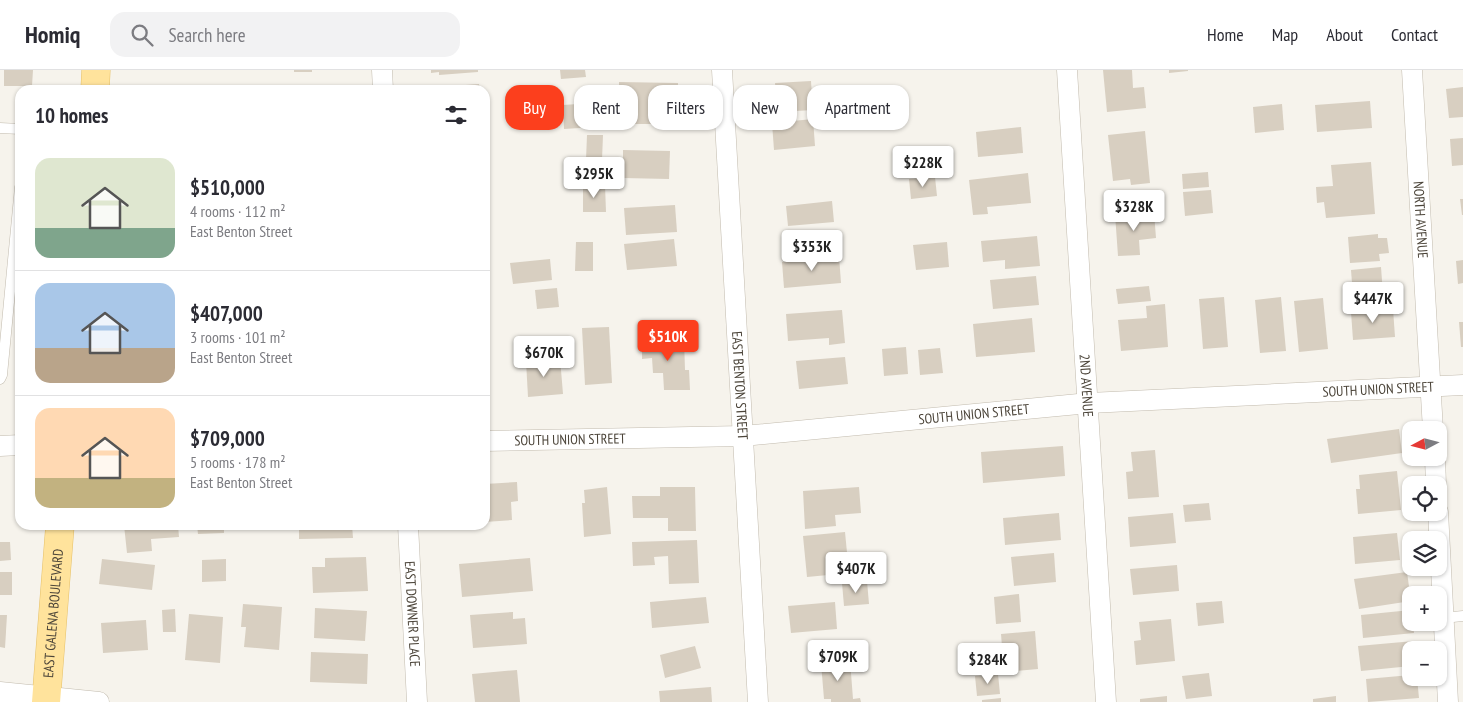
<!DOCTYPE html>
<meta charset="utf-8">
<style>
:root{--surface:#fff;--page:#f2f2f3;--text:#2b2b33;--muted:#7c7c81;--line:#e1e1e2;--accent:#fc3f1d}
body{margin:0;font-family:"PT Sans Narrow",sans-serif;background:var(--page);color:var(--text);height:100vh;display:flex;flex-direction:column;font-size:19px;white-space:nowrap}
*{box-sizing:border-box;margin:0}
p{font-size:16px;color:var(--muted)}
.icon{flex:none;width:28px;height:28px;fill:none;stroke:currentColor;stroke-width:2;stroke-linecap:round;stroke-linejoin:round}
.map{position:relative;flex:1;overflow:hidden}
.sheet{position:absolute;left:15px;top:15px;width:475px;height:445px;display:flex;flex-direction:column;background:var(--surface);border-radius:15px;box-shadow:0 1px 4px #0004}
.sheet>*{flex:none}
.hud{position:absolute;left:505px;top:15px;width:475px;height:45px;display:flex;gap:10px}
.needle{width:32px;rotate:263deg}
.fabs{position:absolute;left:1402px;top:351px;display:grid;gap:10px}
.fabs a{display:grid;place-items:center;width:45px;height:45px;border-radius:10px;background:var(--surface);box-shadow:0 1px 4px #0004;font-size:25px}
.price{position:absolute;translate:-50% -42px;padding:0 11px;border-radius:5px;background:#fff;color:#222;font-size:16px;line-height:32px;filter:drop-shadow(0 1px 2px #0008)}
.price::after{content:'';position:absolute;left:50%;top:30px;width:15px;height:11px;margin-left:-8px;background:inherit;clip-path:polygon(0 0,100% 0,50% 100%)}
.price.on{background:var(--accent);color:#fff}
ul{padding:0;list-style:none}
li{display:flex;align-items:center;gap:15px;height:125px;padding:0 20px}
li+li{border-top:1px solid var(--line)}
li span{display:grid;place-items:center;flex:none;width:140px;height:100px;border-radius:15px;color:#555}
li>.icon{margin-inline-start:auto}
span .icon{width:60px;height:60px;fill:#fffc;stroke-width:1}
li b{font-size:21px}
h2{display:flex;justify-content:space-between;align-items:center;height:60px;padding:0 20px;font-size:21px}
.tag{padding:0 18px;border-radius:15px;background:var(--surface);box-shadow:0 1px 4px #0004;font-size:18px;line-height:45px}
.tag.on{background:var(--accent);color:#fff}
header{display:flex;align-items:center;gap:30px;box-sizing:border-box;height:70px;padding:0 25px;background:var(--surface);border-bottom:1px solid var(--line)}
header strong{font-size:24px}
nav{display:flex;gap:28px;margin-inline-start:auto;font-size:18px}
.search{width:350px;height:45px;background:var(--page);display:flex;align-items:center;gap:12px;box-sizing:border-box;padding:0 18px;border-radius:15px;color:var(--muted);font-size:19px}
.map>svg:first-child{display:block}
</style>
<header>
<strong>Homiq</strong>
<div class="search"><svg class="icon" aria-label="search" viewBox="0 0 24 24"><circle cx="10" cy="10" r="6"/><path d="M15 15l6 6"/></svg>Search here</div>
<nav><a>Home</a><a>Map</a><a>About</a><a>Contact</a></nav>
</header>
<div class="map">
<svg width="1463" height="632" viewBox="0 0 1463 632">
<rect width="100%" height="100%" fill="#f6f3ec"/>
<!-- building -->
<g fill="#d8cfc1">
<polygon points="4,0 33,0 32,16 4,16"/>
<rect x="294" y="0" width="18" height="2"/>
<polygon points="431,0 478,0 478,2 439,5 439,2 431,3"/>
<polygon points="560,0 585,0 586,7 561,9"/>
<polygon points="1103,0 1132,0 1133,18 1144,17 1146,38 1107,42"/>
<polygon points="1169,0 1188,0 1188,1 1169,3"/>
<polygon points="811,11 813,40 778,42 775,13"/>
<polygon points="619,12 678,13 677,54 619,54"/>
<polygon points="479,14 480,20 439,20 439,17"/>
<polygon points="1463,17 1463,47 1449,48 1446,19"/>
<polygon points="1370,31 1372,58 1317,62 1315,35"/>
<polygon points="593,33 595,57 564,59 563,35"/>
<polygon points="1282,34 1284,60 1255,63 1253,37"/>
<polygon points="813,49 815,76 774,80 772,53"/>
<polygon points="1021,57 1023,83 978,87 976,62"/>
<polygon points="1145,61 1150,113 1131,115 1130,109 1113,111 1108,65"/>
<polygon points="587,65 603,65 602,90 586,90"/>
<polygon points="1463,68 1463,95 1452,96 1450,69"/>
<polygon points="623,80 670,81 669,109 623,108"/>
<polygon points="1371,92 1375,144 1326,148 1324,132 1317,133 1316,117 1333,116 1331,95"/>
<polygon points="1208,102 1209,117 1183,119 1182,104"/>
<polygon points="1028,103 1031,133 987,137 988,144 973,145 969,110"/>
<polygon points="935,107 937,126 911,129 909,109"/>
<polygon points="583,115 605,115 606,142 583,142"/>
<polygon points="1211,120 1213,143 1185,146 1183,122"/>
<polygon points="1460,129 1463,129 1463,145 1462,145"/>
<polygon points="832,131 834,152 788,156 786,136"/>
<polygon points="675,135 677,162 626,165 624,138"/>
<polygon points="1154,142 1156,168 1139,170 1140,185 1118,186 1115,144"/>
<polygon points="1378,164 1378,168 1387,168 1389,183 1379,184 1380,191 1350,193 1348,167"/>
<polygon points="1037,166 1040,196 1005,199 1005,190 983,192 981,171"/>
<polygon points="674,169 677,196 627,200 624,174"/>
<polygon points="576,172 593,172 593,201 575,201"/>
<polygon points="947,172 949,197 916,200 913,175"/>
<polygon points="839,186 841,213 784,218 782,192"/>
<polygon points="550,189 552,210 513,214 510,193"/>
<polygon points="1463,190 1463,213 1458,214 1456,191"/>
<polygon points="1381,197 1383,224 1353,226 1351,200"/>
<polygon points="1036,206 1039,235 993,239 990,210"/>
<polygon points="1149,216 1151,231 1118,234 1116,219"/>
<polygon points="557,218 559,237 537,239 535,220"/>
<polygon points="485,225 488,225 490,257 485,257"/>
<polygon points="1224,227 1228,277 1203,279 1199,229"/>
<polygon points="1281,227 1286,281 1260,283 1255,230"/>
<polygon points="1323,228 1328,279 1299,282 1294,231"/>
<polygon points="1165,234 1168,277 1121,281 1118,250 1147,248 1146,236"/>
<polygon points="1393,239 1395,267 1353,270 1351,242"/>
<polygon points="842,240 845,273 829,275 829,268 788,271 786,244"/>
<polygon points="1032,248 1035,282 976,287 973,254"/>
<polygon points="1459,252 1463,252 1463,277 1461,277"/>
<polygon points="609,257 612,313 585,315 582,258"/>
<polygon points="684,269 685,300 689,300 690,320 664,320 663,303 653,303 652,288 642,289 642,270"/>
<polygon points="906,277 908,304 884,306 882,279"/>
<polygon points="940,278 943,303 920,305 918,280"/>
<polygon points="845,287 848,314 799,319 796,291"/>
<polygon points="560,288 563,324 528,327 526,291"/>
<polygon points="485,289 488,289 490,310 485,311"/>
<polygon points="1399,359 1402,383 1331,393 1327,369"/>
<polygon points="1063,376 1065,406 983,413 981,382"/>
<polygon points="1155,380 1159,427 1128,429 1126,402 1133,401 1131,382"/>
<polygon points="1397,401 1401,440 1358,444 1356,419 1360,419 1359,405"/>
<polygon points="517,412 518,431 511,432 512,450 485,452 485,414"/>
<polygon points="607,417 611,464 584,467 582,433 585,433 584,420"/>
<polygon points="660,417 695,417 696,461 668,461 668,448 633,448 632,426 660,426"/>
<polygon points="859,417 861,443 835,445 836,456 805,459 803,421"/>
<polygon points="1209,433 1211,450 1185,452 1183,435"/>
<polygon points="1059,443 1061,470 1005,475 1003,448"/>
<polygon points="1173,443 1176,473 1130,477 1128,447"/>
<polygon points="124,455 178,455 179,467 151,469 152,481 127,483"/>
<polygon points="197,455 224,455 224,463 198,464"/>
<polygon points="299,455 352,455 353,468 299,469"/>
<polygon points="845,462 849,503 807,507 803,466"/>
<polygon points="1397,463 1400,490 1355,494 1353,467"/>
<polygon points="697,470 699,513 669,514 668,486 654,487 655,495 633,496 632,472"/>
<polygon points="0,472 10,472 11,490 0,491"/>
<polygon points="1054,483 1056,512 1014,516 1011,487"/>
<polygon points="366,487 368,521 313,523 312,497 325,497 325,488"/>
<polygon points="530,488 533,521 462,527 459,494"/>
<polygon points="102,489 155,495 152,520 99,514"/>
<polygon points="226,489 226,511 202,512 202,490"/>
<polygon points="1177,495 1179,521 1133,525 1130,499"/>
<rect x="0" y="502" width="12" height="23"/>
<polygon points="1407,502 1411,531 1359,539 1354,509"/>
<polygon points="867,511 869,534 844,536 842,513"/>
<polygon points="1019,524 1021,552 996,554 994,527"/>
<polygon points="706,527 709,553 652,558 650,532"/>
<polygon points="1222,531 1224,553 1198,556 1196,533"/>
<polygon points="835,532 837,559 791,563 788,536"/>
<polygon points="243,534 282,537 279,580 244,577 246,557 241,557"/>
<polygon points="315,538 367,541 365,571 314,568"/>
<polygon points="175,539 176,562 163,562 162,540"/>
<polygon points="1411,540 1414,563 1363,568 1361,545"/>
<polygon points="513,542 513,549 525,548 527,574 473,578 470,545"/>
<polygon points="189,544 223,547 220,593 185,590"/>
<polygon points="0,545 7,545 5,578 0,577"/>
<polygon points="1171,549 1175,591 1136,595 1134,571 1141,570 1139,552"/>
<polygon points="146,550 148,580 103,583 101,553"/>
<polygon points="1035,561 1038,599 1004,602 1001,564"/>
<polygon points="1414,571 1415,580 1411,580 1411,596 1361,601 1358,576"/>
<polygon points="695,576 701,598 665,608 660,585"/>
<polygon points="991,576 1000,576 1002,599 993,600"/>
<polygon points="311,582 368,584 367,614 310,612"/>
<polygon points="850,590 853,629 860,628 861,632 831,632 831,629 824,629 821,593"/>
<polygon points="517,600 520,632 475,632 472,604"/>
<polygon points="1209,603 1212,626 1186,629 1182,606"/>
<polygon points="998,604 1000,624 977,626 975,606"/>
<polygon points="1411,605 1411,608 1417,608 1419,628 1368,632 1366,609"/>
<polygon points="711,617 712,632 660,632 659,621"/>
<polygon points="1167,626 1167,632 1140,632 1140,629"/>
<polygon points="1336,626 1336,632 1313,632 1313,629"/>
<polygon points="1001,628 1001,632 982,632 982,630"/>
</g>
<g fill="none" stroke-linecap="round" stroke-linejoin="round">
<!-- service casing -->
<g stroke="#c2bbae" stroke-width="11">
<g id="service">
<polyline points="0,58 20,59"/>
<polyline points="0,309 2,305 20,117"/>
<polyline points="1443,548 1463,546"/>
</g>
</g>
<!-- minor casing -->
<g stroke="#c2bbae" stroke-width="21">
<g id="minor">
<polyline points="382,0 383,20"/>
<path id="s1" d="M722,0L758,632"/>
<path id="s2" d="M1067,0L1106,632"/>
<path id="s3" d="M1412,0L1433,360"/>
<path id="s4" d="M485,371L743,366L1089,333L1463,315"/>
<polyline points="0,376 20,375"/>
<polyline points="1435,388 1436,415"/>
<polyline points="1438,442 1448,632"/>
<path id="s5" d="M408,455L417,632"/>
<polyline points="0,622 99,632"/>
</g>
</g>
<!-- primary casing -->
<g stroke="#e6c16a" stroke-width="29">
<g id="primary">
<polyline points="95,20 96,0"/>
<path id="s6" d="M46,632L60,455"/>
</g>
</g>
<!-- service -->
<use href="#service" stroke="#fff" stroke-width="10"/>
<!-- minor -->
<use href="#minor" stroke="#fff" stroke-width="20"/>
<!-- primary -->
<use href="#primary" stroke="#ffe39c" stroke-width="28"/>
</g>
<g text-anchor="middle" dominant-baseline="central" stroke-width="4" stroke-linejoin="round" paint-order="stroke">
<!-- street labels -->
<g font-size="14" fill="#4b4439" stroke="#fff">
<text stroke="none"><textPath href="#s3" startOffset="150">NORTH AVENUE</textPath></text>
<text stroke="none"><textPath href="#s1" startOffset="316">EAST BENTON STREET</textPath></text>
<text stroke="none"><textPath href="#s2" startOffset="316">2ND AVENUE</textPath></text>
<text stroke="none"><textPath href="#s4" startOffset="895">SOUTH UNION STREET</textPath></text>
<text stroke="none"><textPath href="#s4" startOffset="490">SOUTH UNION STREET</textPath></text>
<text stroke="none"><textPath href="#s4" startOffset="85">SOUTH UNION STREET</textPath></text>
<text stroke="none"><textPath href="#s6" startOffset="89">EAST GALENA BOULEVARD</textPath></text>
<text stroke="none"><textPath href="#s5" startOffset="89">EAST DOWNER PLACE</textPath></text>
</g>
</g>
</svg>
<div class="fabs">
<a><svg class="needle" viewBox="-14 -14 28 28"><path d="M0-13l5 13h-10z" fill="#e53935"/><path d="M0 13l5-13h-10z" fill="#7c7c81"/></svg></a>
<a><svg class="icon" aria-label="locate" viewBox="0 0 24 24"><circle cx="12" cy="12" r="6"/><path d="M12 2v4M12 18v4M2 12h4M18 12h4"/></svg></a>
<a><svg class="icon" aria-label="layers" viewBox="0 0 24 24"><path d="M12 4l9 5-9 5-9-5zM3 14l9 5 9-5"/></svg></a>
<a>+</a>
<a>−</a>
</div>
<b class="price" style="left:923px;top:118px">$228K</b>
<b class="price" style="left:594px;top:129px">$295K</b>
<b class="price" style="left:1134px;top:162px">$328K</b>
<b class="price" style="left:812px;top:202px">$353K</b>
<b class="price" style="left:1373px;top:254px">$447K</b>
<b class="price on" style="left:668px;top:292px">$510K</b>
<b class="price" style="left:544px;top:308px">$670K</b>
<b class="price" style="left:856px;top:524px">$407K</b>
<b class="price" style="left:838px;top:612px">$709K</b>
<b class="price" style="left:988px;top:615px">$284K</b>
<div class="hud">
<a class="tag on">Buy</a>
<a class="tag">Rent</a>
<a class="tag">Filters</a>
<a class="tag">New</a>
<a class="tag">Apartment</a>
</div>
<section class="sheet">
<h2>10 homes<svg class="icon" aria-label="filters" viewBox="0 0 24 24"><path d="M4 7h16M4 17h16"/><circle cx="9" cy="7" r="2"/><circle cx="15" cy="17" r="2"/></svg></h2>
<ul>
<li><span style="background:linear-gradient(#dfe7d0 70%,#7fa58c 0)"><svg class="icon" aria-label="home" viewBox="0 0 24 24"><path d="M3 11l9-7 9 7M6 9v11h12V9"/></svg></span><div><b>$510,000</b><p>4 rooms · 112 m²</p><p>East Benton Street</p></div></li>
<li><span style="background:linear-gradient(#a9c7e8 65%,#b9a48a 0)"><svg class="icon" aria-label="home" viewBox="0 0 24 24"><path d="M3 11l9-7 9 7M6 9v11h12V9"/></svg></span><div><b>$407,000</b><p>3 rooms · 101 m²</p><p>East Benton Street</p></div></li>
<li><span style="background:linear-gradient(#ffd9b3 70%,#c2b280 0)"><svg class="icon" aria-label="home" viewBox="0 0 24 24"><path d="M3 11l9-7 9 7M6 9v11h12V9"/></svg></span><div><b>$709,000</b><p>5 rooms · 178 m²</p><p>East Benton Street</p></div></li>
</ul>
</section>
</div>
